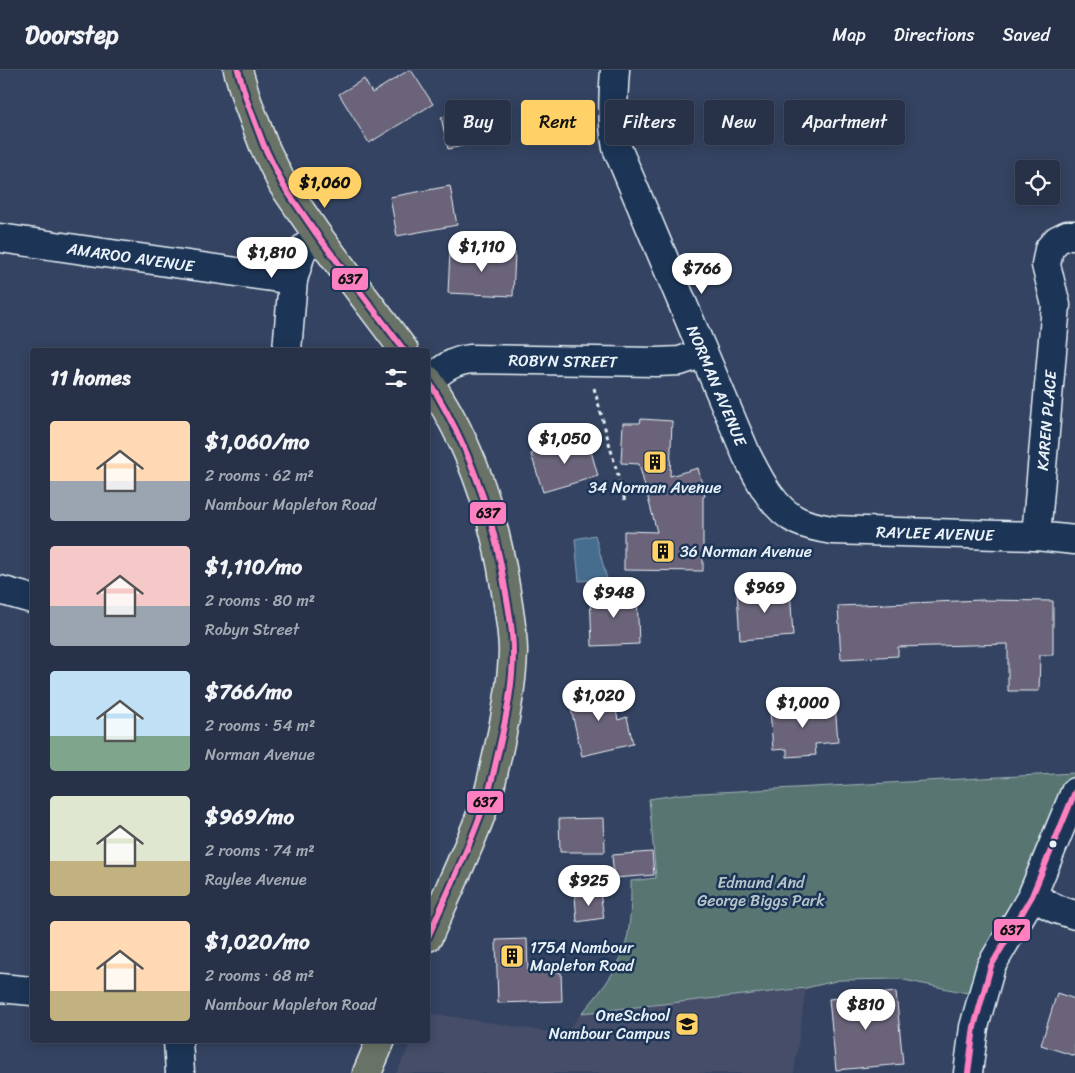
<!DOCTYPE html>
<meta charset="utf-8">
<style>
:root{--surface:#273249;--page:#2f3a50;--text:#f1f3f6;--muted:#a4aab4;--line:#434d61;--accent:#ffd166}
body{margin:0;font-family:Sriracha,sans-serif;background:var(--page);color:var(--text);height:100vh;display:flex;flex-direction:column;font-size:19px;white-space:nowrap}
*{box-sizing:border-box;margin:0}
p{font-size:16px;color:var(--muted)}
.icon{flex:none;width:28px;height:28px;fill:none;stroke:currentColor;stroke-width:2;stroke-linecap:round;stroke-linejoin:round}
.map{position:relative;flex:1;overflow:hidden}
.details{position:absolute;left:30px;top:278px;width:400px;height:695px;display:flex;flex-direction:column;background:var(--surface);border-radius:5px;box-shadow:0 2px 12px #0003,0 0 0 1px var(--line)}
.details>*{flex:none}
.top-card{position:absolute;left:445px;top:30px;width:475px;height:45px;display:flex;gap:10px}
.fabs{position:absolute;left:1015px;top:90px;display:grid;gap:10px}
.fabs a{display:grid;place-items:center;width:45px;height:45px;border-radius:5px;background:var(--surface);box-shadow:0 2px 12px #0003,0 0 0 1px var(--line);font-size:25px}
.price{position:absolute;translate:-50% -42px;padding:0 11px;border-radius:18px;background:#fff;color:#222;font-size:16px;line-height:32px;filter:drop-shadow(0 1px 2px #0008)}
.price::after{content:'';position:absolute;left:50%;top:30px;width:15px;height:11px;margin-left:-8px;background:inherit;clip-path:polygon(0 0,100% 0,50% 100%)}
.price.on{background:var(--accent);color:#111}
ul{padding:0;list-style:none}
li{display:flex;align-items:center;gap:15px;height:125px;padding:0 20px}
li span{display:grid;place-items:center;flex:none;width:140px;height:100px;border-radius:5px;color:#555}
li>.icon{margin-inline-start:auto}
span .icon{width:60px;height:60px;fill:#fffc;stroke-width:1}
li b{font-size:21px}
h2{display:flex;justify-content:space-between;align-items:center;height:60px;padding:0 20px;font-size:21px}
.chip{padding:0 18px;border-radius:5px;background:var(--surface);box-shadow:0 2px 12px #0003,0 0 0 1px var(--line);font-size:18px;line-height:45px}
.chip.on{background:var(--accent);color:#111}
header{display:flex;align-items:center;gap:30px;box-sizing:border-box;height:70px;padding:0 25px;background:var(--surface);border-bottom:1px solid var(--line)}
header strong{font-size:24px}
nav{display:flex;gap:28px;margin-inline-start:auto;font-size:18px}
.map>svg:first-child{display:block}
</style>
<header>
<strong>Doorstep</strong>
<nav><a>Map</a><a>Directions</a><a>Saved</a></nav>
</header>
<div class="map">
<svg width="1075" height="1003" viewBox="0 0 1075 1003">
<rect width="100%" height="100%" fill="#344361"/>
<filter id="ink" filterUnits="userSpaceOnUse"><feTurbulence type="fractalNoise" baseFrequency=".02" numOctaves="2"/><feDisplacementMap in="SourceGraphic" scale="10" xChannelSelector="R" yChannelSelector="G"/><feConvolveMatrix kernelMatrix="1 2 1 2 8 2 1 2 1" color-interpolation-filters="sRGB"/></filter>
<g filter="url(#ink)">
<!-- built -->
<polygon fill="#444d68" points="806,918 794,1003 396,1003 412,970 428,970 428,943 564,964 582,943"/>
<!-- green -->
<path fill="#587472" stroke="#a0b2b5" d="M1075,703V722L982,926L899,909L840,910L806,918L582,943C604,918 625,892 629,857C631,842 631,826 631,811L656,808L649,729L682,724Z"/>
<!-- water -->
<polygon fill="#466d8e" stroke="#87a2b8" points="595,465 607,509 579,511 575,469"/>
<!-- building -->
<g fill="#6a6479" stroke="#e8f1f8">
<polygon points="409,0 411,0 433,34 369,73 339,24 364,9 372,23"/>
<polygon points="480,39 486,71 448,79 441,47"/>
<polygon points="450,116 457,155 397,166 390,127"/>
<polygon points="450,181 515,183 513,226 448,223"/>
<polygon points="641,349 672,351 670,406 698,398 705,426 703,427 703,501 624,500 624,461 657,462 639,394 621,393 623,353 640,353"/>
<polygon points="587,367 598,406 543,422 531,384"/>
<polygon points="790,519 793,566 740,570 737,522"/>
<polygon points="637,523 639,574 592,576 590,524"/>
<polygon points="982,530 1053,531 1053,585 1040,585 1039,621 1008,621 1008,574 898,577 898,586 841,589 838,536"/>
<polygon points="611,616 618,650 627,647 633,674 582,686 568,626"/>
<polygon points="835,634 838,672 815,674 816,685 787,687 787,679 773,680 770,640"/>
<polygon points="604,748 605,782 560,782 559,749"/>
<polygon points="652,782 654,805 614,808 612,785"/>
<polygon points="600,823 604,848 577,852 575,826"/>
<polygon points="527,869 528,903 561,902 562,931 498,933 496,870"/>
<polygon points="896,922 903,994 836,1000 829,929"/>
<polygon points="1057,923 1075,929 1075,986 1041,975"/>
</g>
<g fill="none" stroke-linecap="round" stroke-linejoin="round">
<!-- minor casing -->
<g stroke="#e8f1f8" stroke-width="31">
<g id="minor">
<path id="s1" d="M615,0C613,27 612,51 617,78L747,386C759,409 773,439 798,451C809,456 820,458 832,460L1036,466L1075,470"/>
<path id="s2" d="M0,168L293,210"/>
<polyline points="287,280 293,210 302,180 318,166"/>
<path id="s3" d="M428,311C443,299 452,291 471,289L656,292L680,291L703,283"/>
<path id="s4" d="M1036,466L1056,235L1046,195L1049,179L1057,170L1067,165H1075"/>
<polyline points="0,520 32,529"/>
<polyline points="1032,826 1056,839 1075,845"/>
<polyline points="0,918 32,921"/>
<polyline points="178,970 180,1003"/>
<polyline points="968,1003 974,957 991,896 1032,826 1075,722"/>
</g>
</g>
<!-- major casing -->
<g stroke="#e8f1f8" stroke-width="31">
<g id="major">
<polyline points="238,0 247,31 264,76 283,115 318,166 404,280"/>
<path d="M428,310C471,373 495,447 506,522C509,541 513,562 513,582C512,618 504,655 496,691C493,703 491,716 487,728C471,775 448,821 428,867"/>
<polyline points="367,1003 381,970"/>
</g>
</g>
<!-- path -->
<polyline stroke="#e8f1f8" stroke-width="3" stroke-dasharray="4 4" stroke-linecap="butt" points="594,318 625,431"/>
<!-- minor -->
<use href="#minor" stroke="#1d3557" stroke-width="28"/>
<!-- major -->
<use href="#major" stroke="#697266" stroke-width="28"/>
<!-- bus-1 casing -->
<g stroke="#1d3557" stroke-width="10">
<g id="bus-1">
<polyline points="238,0 247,31 264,76 283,115 318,166 404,280"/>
<path d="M428,310C469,375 493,443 505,518C509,539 513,561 513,582C513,615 506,648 499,679C495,695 492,712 487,727C471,775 448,821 428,867"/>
<polyline points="968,1003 974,957 991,896 1032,826 1075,722"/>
</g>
</g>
<!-- bus-1 -->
<use href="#bus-1" stroke="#ff80c0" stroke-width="6"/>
</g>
</g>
<!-- icons -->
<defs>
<g id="building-square" transform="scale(1.25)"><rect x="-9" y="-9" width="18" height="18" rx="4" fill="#ffd166" stroke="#1d3557"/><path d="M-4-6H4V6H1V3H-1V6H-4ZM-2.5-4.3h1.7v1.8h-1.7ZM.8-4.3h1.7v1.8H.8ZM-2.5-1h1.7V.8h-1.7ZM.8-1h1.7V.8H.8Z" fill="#111"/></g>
<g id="school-square" transform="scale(1.25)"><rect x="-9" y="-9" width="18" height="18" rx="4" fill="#ffd166" stroke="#1d3557"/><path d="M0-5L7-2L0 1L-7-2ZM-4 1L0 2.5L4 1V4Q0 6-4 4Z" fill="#111"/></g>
</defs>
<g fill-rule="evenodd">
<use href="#building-square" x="655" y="392"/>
<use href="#building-square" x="663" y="481"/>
<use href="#building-square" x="512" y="886"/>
<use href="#school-square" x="687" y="954"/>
</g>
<!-- markers -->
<circle fill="#e8f1f8" stroke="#1d3557" stroke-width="2" cx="1053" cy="774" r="4.5"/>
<g text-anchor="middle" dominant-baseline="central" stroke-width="5" stroke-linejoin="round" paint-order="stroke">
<!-- street labels -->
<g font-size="16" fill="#e8f1f8" stroke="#1d3557">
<text stroke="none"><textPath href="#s2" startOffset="132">AMAROO AVENUE</textPath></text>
<text stroke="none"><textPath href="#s3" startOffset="141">ROBYN STREET</textPath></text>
<text stroke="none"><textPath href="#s1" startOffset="336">NORMAN AVENUE</textPath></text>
<text stroke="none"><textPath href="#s4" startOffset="116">KAREN PLACE</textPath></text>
<text stroke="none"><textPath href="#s1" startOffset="635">RAYLEE AVENUE</textPath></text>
</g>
<!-- poi labels -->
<g font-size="16" fill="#e8f1f8" stroke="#1d3557" text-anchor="start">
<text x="655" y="417" text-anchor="middle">34 Norman Avenue</text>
<text x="680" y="481">36 Norman Avenue</text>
<text x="530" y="877">175A Nambour<tspan x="530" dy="18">Mapleton Road</tspan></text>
<text x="670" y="945" text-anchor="end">OneSchool<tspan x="670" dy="18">Nambour Campus</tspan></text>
</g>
<!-- park labels -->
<g font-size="16" fill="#b6c5c9" stroke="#1d3557">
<text x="761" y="812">Edmund And<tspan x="761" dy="18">George Biggs Park</tspan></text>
</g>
</g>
<g stroke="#1d3557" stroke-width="2">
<rect x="331" y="197" width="38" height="24" rx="5" fill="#ff80c0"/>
<rect x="469" y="431" width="38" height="24" rx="5" fill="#ff80c0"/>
<rect x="466" y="720" width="38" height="24" rx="5" fill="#ff80c0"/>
<rect x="993" y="848" width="38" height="24" rx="5" fill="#ff80c0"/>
</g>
<g font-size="14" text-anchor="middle" font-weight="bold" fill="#111">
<text x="350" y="214">637</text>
<text x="488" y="448">637</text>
<text x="485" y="737">637</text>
<text x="1012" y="865">637</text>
</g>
</svg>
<div class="fabs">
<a><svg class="icon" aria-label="locate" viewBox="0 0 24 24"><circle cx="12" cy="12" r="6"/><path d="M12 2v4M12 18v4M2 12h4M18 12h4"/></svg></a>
</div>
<b class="price on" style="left:325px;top:139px">$1,060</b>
<b class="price" style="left:482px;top:203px">$1,110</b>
<b class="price" style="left:272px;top:209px">$1,810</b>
<b class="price" style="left:702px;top:225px">$766</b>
<b class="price" style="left:565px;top:395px">$1,050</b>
<b class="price" style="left:765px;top:544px">$969</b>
<b class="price" style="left:614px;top:549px">$948</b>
<b class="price" style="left:599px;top:652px">$1,020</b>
<b class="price" style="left:803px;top:659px">$1,000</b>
<b class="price" style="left:589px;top:837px">$925</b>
<b class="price" style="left:866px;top:961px">$810</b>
<div class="top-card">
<a class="chip">Buy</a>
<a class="chip on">Rent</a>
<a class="chip">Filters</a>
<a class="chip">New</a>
<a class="chip">Apartment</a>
</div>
<section class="details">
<h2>11 homes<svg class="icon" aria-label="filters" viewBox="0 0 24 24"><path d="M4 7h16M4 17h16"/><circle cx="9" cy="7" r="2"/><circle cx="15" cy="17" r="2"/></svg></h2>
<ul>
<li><span style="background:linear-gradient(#ffd9b3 60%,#9aa5b1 0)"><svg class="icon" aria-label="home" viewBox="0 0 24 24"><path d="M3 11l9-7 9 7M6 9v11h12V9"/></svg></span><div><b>$1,060/mo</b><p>2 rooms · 62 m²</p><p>Nambour Mapleton Road</p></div></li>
<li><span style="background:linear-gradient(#f6c9c9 60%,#9aa5b1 0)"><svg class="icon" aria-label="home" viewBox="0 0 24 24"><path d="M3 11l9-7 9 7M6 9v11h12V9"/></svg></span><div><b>$1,110/mo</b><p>2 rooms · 80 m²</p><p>Robyn Street</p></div></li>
<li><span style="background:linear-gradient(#bfe0f5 65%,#7fa58c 0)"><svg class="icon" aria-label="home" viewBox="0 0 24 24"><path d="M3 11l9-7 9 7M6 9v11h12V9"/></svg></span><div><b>$766/mo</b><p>2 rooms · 54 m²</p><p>Norman Avenue</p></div></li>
<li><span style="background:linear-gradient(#dfe7d0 65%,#c2b280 0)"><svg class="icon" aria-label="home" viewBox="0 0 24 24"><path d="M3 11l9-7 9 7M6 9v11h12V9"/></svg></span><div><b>$969/mo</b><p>2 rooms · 74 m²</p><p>Raylee Avenue</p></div></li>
<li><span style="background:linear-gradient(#ffd9b3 70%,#c2b280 0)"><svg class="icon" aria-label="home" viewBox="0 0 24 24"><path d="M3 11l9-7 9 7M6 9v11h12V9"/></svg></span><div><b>$1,020/mo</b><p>2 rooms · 68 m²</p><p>Nambour Mapleton Road</p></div></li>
</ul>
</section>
</div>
